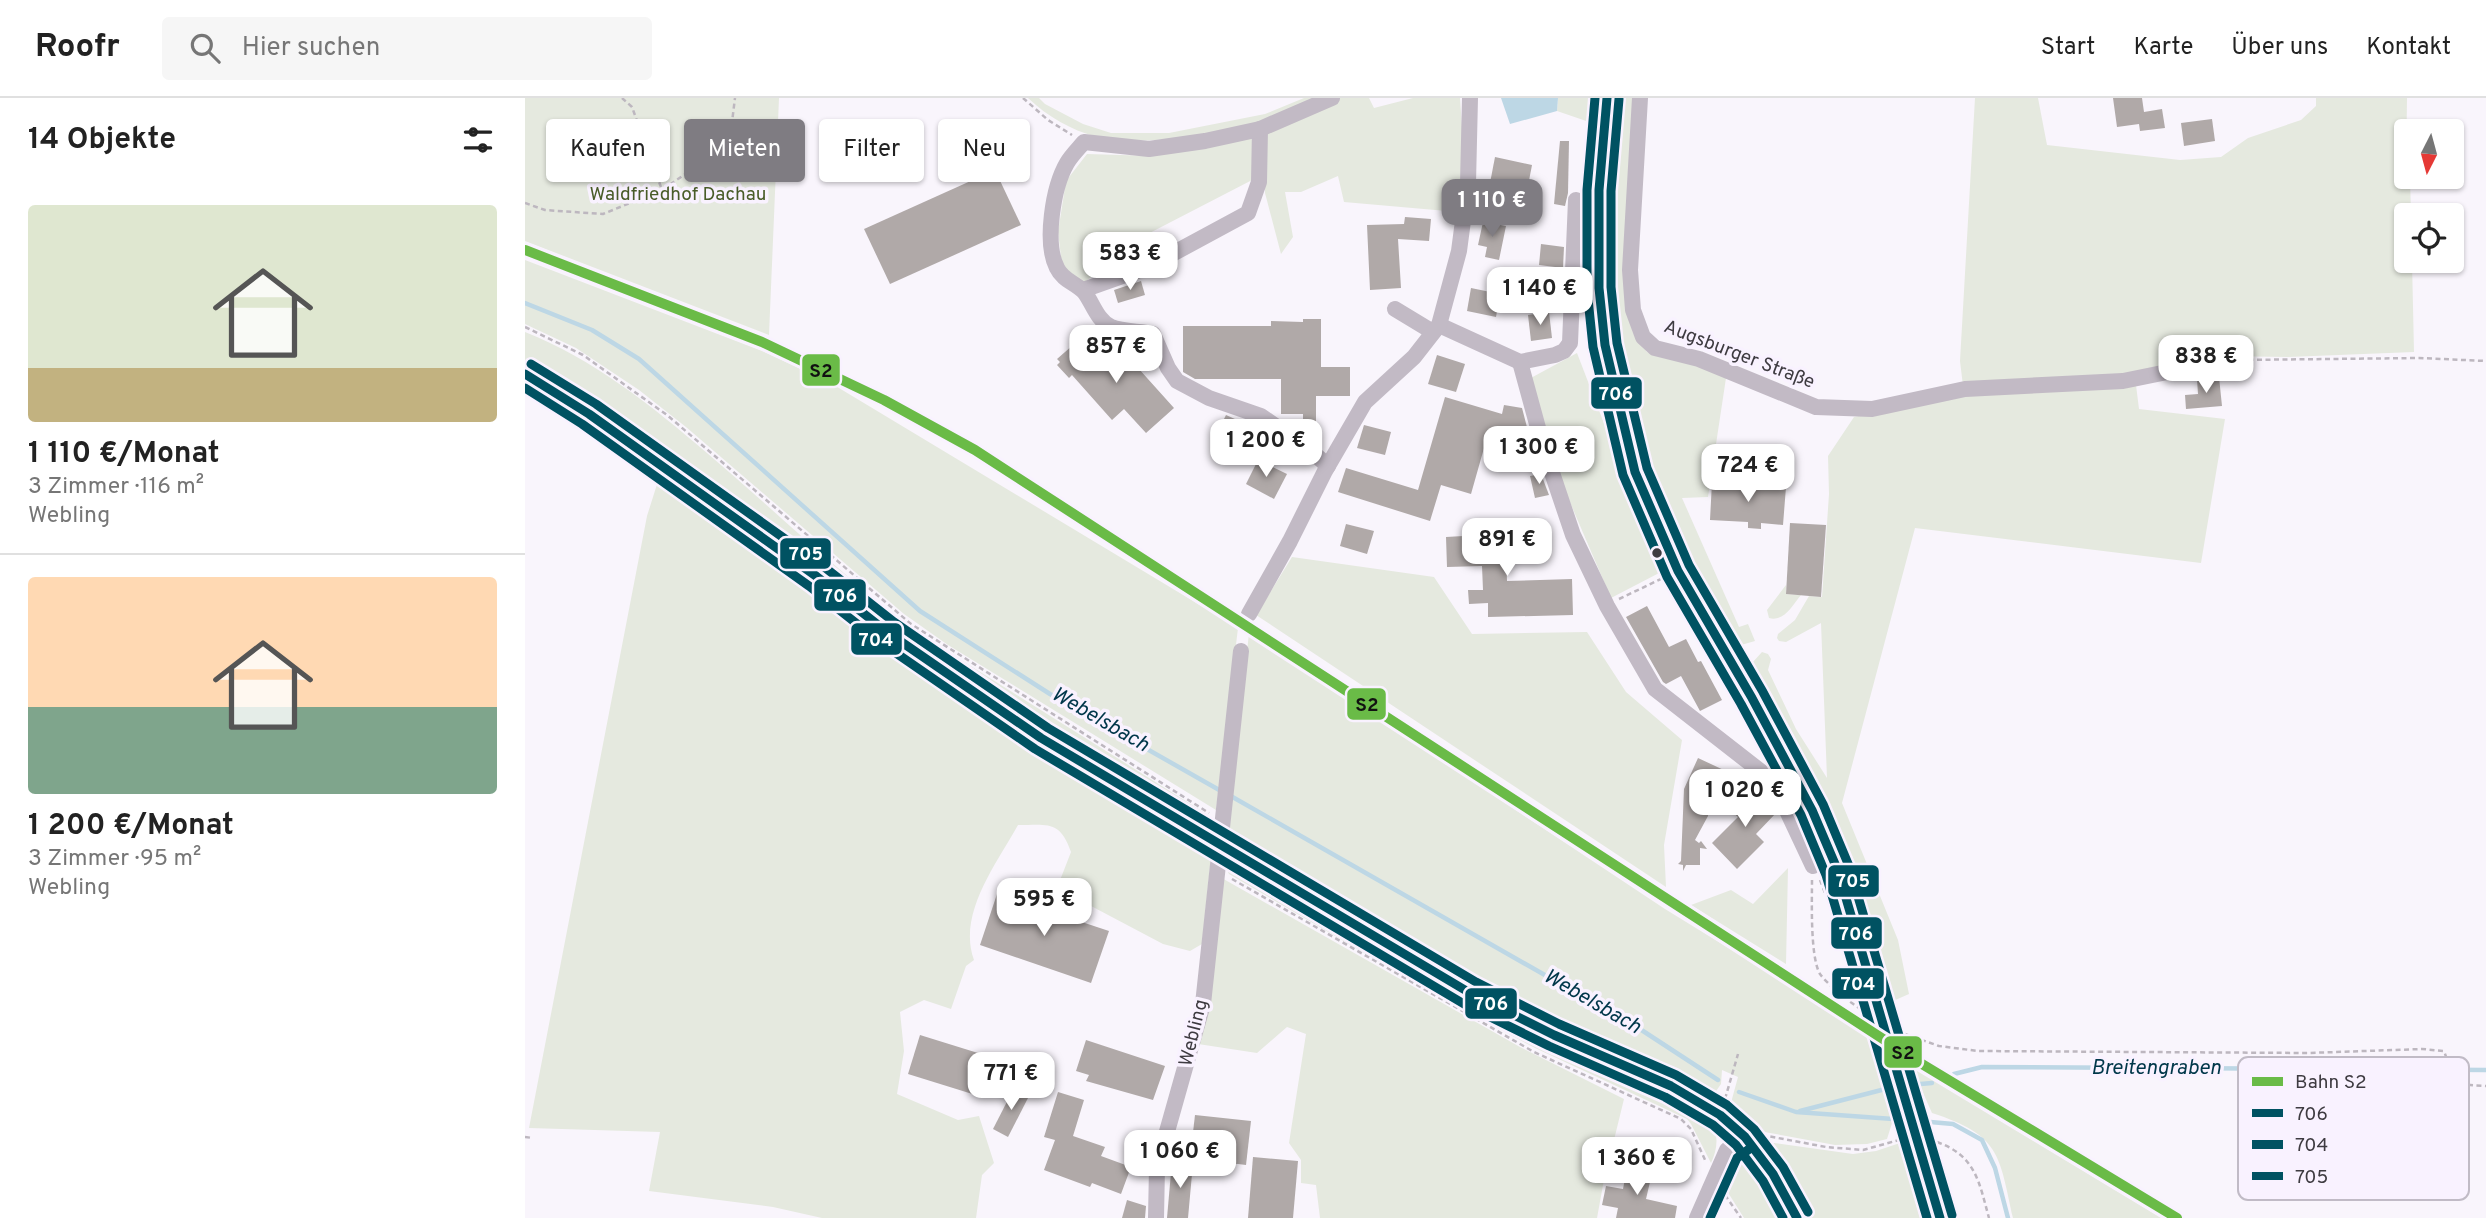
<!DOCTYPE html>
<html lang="de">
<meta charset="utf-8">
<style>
:root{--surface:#fff;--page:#f6f6f6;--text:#222;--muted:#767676;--line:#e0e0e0;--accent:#7f7c82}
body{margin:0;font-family:Overpass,sans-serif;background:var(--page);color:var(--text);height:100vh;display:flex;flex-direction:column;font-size:26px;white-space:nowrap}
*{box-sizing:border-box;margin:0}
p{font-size:23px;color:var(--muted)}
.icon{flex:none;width:38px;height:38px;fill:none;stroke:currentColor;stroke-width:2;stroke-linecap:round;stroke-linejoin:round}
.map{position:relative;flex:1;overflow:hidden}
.drawer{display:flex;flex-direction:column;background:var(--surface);width:525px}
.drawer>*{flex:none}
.hud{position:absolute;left:21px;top:21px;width:665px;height:63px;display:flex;gap:14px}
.needle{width:46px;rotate:186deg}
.fabs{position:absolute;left:1869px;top:21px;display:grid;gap:14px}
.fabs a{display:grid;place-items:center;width:70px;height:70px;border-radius:7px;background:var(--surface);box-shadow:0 2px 5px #0004;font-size:35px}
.price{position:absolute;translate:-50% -60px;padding:0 16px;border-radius:14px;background:#fff;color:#222;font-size:23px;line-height:46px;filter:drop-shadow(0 2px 4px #0008)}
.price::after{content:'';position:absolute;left:50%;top:42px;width:21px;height:16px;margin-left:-10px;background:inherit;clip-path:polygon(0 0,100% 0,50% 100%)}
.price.active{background:var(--accent);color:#fff}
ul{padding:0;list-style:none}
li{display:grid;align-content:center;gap:14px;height:371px;padding:0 28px}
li+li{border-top:2px solid var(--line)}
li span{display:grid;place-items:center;height:217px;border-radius:7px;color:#555}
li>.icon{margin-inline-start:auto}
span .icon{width:126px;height:126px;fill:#fffc;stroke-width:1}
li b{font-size:30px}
h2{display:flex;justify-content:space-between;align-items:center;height:84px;padding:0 28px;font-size:30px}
.chip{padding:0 24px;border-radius:7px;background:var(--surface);box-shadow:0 2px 5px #0004;font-size:24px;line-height:63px}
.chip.active{background:var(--accent);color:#fff}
header{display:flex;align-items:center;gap:42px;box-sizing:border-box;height:98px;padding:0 35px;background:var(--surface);border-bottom:2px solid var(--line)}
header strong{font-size:33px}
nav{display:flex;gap:38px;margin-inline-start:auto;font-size:24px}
.search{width:490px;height:63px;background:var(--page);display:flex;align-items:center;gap:18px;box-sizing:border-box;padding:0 24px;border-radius:7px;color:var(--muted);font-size:26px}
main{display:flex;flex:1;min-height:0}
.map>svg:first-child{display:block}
</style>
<header>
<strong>Roofr</strong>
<div class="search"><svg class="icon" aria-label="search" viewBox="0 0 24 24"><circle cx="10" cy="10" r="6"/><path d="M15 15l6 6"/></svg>Hier suchen</div>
<nav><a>Start</a><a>Karte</a><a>Über uns</a><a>Kontakt</a></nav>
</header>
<main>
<section class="drawer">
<h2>14 Objekte<svg class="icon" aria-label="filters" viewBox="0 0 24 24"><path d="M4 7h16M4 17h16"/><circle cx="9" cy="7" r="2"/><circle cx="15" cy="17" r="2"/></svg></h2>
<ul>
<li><span style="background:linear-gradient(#dfe7d0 75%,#c2b280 0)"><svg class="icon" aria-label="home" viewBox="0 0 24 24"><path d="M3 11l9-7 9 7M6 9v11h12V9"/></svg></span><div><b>1 110 €/Monat</b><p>3 Zimmer · 116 m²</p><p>Webling</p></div></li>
<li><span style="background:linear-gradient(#ffd9b3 60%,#7fa58c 0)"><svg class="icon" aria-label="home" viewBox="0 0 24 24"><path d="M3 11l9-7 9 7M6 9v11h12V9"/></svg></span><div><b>1 200 €/Monat</b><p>3 Zimmer · 95 m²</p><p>Webling</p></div></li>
</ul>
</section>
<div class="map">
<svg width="1961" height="1120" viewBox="0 0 1961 1120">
<rect width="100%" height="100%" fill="#f9f5fc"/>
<!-- green -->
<g fill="#e5e9df">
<polygon points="0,0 254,0 244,237 0,143"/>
<path d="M503,0H514L520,6L558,26L586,35H644L740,16L779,0H795C771,9 746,23 721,29C686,37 605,49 572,39C546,32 523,19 503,0Z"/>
<polygon points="815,0 844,0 849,10 888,0 935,0 938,44 933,114 819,104 813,78 776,94 760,94 768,139 756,156 740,95 739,35"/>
<polygon points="1033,0 1069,0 1067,25 1032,13"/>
<polygon points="1095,0 1111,0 1099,181 1108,235 1122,254 1169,266 1201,280 1183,399 1157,400 1214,529 1223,526 1230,543 1216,547 1203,543 1120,378 1098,296 1085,218 1086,156"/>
<polygon points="1450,0 1513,0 1522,47 1655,62 1696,59 1723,40 1776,22 1791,8 1791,0 1882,0 1881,79 1885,79 1886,117 1881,117 1881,163 1887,163 1889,254 1763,259 1694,258 1588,279 1438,288 1435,263"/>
<polygon points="728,40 731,80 584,156 569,177 556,187 537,167 533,134 541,83 562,56 629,58"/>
<polygon points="0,162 237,253 304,284 713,530 691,712 423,547 379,516 161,329 114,292 51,250 0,226"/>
<path d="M0,234C68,261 126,307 182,355C254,416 322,483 398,538L683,717L686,721L682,724H671C582,672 494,619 410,560C274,463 145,353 0,268Z"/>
<polygon points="1052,255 1136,474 1086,500 1035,381 1004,281"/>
<path d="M1611,287L1614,311L1700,321L1676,465L1390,430L1317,705L1373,842L1384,896L1368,903C1349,861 1339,815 1322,772C1299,713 1268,660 1244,602L1248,599L1227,565L1237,554L1243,556L1246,561L1243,572L1271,631L1302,680L1296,525L1261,544L1254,543L1252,540L1253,536L1270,522L1284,498L1297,499L1304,396L1303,358L1329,319L1443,295Z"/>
<path d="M134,380L404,581L686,759L677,846L665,853L638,846L532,790L546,754C535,722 523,727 493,727C472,765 432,816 449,862L441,868L426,911L399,902L375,914L379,953L372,996L433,1022L454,1018L469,1065L457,1077L451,1120H297L248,1109L124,1093L135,1034L4,1030L122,418Z"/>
<polygon points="767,459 909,479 947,536 1062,534 1101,594 1157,642 1139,747 1141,789 731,517"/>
<path d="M1261,487V496L1276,497C1267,508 1259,524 1244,520L1242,512Z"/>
<path d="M724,535L1140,811L1343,936L1367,1025L1362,1041L1342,1046L1310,1047L1234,1033L1217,1024L1207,1014V1001L1213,979L1197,972L1196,986L1187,999C1138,974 1086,956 1037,932C921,878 813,808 704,743L707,693Z"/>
<polygon points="1263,770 1261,866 1166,807 1206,792 1228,806"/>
<path d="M710,772L719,773L985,927C1031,950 1078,969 1124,989C1143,997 1168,1005 1182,1020C1195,1033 1193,1050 1186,1065L1166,1026L1162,1021L1010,950L920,902L704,776L703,774Z"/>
<polygon points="695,779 995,949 1099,1001 1078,1087 1072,1120 795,1120 791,1087 776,1085 776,1062 764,1045 781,936 762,929 732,955 673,946"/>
<path d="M1387,970L1636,1120H1488C1474,1056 1475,1037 1407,1015Z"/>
<polygon points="1249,1045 1328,1056 1351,1053 1375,1045 1395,1120 1279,1120 1247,1061 1244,1048"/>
<path d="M1217,1063C1240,1073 1251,1099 1262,1120H1219L1197,1085L1205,1069Z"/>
</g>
<!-- water -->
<polygon fill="#bdd7e5" points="976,0 1033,0 1032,13 985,26"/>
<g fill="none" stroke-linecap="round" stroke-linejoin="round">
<!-- stream -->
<g stroke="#bdd7e5" stroke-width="4.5">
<polyline points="0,205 67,232 114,261 395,513 525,596 696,693"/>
<polyline points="704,697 1118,933 1193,982"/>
<polyline points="1429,976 1457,969 1961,972"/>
<polyline points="1384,987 1407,985"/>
<polyline points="1214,994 1271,1014 1382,1022"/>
<polyline points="1275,1013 1372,988"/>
<polyline points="1394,1023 1428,1026 1457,1042 1470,1070 1483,1120"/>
</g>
</g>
<!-- building -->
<g fill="#b0a9a8">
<polygon points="1588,0 1617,0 1619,14 1637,11 1640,30 1615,33 1614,26 1592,29"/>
<polygon points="1687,21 1690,43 1659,48 1656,25"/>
<polygon points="1035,43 1044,43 1043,95 1040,108 1029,106"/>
<polygon points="970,59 1007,67 1002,93 965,85"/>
<polygon points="470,72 496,127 365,186 339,131"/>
<polygon points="880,119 906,121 904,143 873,141 876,190 845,192 842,127 879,126"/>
<polygon points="958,124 981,128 974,162 960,159 962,149 953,147"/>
<polygon points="1016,146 1039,149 1038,170 1014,167"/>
<polygon points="616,183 620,197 593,205 589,192"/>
<polygon points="946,190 975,196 971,219 942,213"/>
<polygon points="1024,214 1027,240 1006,243 1003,217"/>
<polygon points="778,221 796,221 796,269 825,269 825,298 791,298 791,328 778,328 778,316 756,316 756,281 670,281 658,274 658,228 746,228 746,223 778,224"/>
<polygon points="556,240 579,266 596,251 649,310 621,335 599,311 587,322 547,277 544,280 532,267 535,264 532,261"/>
<polygon points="912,257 940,266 931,294 903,286"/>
<polygon points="1694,279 1697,308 1661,311 1660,297 1673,296 1672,281"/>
<polygon points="920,299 977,316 979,307 997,310 1003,333 1002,346 961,343 946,396 916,387 905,423 813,394 821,370 893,392"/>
<polygon points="701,317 739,334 727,356 691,337"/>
<polygon points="839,327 866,334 860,357 832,350"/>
<polygon points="733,362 762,376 749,401 721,386"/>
<polygon points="1016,376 1024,397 1010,400 1005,378"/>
<polygon points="1187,384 1261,389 1258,427 1236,425 1236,431 1223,430 1223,424 1185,422"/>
<polygon points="980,425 982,483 1047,481 1048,517 963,519 963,505 944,506 943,492 958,492 957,468 922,469 921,439 956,437 956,426"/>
<polygon points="1265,425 1301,427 1296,499 1261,496"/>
<polygon points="821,426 849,433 842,456 815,448"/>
<polygon points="1122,508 1144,549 1161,541 1173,564 1176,563 1197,602 1175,613 1156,578 1141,586 1138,584 1101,519"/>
<polygon points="1173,660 1203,674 1189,704 1184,702 1183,718 1170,742 1174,745 1176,743 1182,751 1175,750 1175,767 1161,767 1158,773 1158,767 1153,766 1156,763 1159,691"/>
<polygon points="1227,691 1241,705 1245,702 1251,715 1231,736 1239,744 1212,771 1187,745 1213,719 1206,713"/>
<polygon points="472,796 584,833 566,885 455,847"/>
<polygon points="395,937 469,960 457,999 383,976"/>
<polygon points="561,942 640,968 628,1002 561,983 564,977 551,973"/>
<polygon points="489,990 504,998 483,1039 468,1031"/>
<polygon points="533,994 559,1002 548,1038 580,1049 576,1058 606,1069 596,1096 567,1085 565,1089 519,1072 530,1042 519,1039"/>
<polygon points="670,1017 726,1023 721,1067 665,1060"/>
<polygon points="728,1059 773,1063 768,1120 723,1120"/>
<polygon points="647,1063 668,1065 663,1120 642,1120"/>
<polygon points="1103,1065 1128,1071 1121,1101 1152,1108 1150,1120 1091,1120 1093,1110 1077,1107 1081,1088 1098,1091"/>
<polygon points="602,1102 621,1108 620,1120 597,1120"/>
</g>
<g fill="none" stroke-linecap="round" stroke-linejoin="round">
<!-- path -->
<g stroke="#bdb7bf" stroke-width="2.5" stroke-dasharray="5 3.5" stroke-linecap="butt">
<polyline points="97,0 107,9 137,92"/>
<polyline points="498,0 523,22 547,37"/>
<polyline points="0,105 20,112 78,116 137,92 169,70 207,24 210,0"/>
<polyline points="0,229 58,257 142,317 386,526 684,715"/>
<polyline points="1715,262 1894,260 1961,263"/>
<polyline points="1094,501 1138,480"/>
<polyline points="707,781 1009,954 1156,1021 1166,1031 1181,1064"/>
<path d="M1287,782C1287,803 1285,859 1295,876C1302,886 1326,906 1338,912"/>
<polyline points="1295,782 1300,795"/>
<path d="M1380,936L1414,948L1453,953L1783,955L1897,951L1919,953C1931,985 1923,986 1961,988"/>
<polyline points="1200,1001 1213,956"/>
<polyline points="1237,1037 1301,1049 1338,1052 1374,1042"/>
<polyline points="0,1039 8,1040"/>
<path d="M1412,1044C1451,1058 1454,1084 1464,1120"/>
<polyline points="1200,1097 1216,1120"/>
</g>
<!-- minor -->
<g stroke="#c2bac5" stroke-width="16">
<polyline points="1115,0 1105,172 1108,212 1118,239 1130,250 1174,261 1291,309 1347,311 1440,291 1598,283 1701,262"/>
<polyline points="558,192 623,169 723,115 734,84 735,31"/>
<polyline points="870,211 908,234"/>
<polyline points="914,227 995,264 1030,257 1039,253 1045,245 1051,102"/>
<polyline points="995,264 1018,348 1048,437 1082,508 1130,591 1248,683 1288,768"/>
<polyline points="0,276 64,316 291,478 362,534 516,640 945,895 1029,937 1146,988 1195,1017 1220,1039 1248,1076 1272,1120"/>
<path d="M803,368L785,352L736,318L684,300L652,283L643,270L628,236C615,233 598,234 586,229C572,222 568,206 560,195C552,185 538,183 532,170C519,145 528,89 542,65C546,58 553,51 559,44L624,51L680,43L735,31L807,0"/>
<polyline points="724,516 765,443 800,373 840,304 889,259 914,227 934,153 943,85 945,0"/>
<polyline points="631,1120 632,1069 678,906 716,553"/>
<polyline points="1172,1120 1202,1052 1220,1039"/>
</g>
<!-- major -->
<g stroke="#bcb3bf" stroke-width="19">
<path d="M1082,0C1076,63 1071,127 1074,190C1078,252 1092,313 1110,372C1129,434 1164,491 1196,547C1227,600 1257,654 1286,709C1316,768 1332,835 1351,899"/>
<polyline points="1398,1057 1415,1120"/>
</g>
<!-- major-bridge -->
<polyline stroke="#bcb3bf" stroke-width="19" points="1351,899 1398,1057"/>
<!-- bus-1 casing -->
<g stroke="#f9f2ff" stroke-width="14">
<g id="bus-1">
<polyline points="1082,0 1074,92 1074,190 1080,247 1110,374 1153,473 1227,600 1287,712 1313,773 1415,1120"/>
<polyline points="0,276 64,316 291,478 362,534 516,640 945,895 1029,937 1146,988 1195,1017 1220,1039 1248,1076 1272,1120"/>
</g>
</g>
<!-- bus-2 casing -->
<g stroke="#f9f2ff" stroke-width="14">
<g id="bus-2">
<polyline points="1070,0 1062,92 1062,191 1068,249 1098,377 1142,479 1216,606 1276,717 1301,777 1402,1120"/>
<polyline points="0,290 57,326 284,488 355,544 510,651 939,906 1024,948 1140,999 1188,1027 1211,1047 1238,1083 1258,1120"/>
<polyline points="1185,1120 1212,1060 1227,1049"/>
</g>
</g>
<!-- bus-3 casing -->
<g stroke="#f9f2ff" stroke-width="14">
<g id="bus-3">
<polyline points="1094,1 1086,93 1086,189 1092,245 1122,370 1164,467 1238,594 1298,706 1324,768 1427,1117"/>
<polyline points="6,266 71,306 298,468 369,524 523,630 951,884 1034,926 1151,977 1202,1007 1229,1031 1258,1069 1283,1114"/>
</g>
</g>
<!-- bus-1 -->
<use href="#bus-1" stroke="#005262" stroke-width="9"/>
<!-- bus-2 -->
<use href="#bus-2" stroke="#005262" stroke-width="9"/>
<!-- bus-3 -->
<use href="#bus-3" stroke="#005262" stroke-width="9"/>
<!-- rail-1 casing -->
<g stroke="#f9f2ff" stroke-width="16">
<polyline id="rail-1" points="0,152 237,244 359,302 450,352 1392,963 1652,1120"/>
</g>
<!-- rail-1 -->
<use href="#rail-1" stroke="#6abb47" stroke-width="10"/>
</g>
<!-- markers -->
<circle fill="#3e3b41" stroke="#f9f2ff" stroke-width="2.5" cx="1132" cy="455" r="6"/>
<g text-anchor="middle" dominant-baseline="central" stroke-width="7" stroke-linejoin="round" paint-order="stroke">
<!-- park labels -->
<g font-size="19" fill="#495c29" stroke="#f9f2ff">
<text x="153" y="97">Waldfriedhof Dachau</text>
</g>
<!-- street labels -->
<g font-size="19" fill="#3e3b41" stroke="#f9f2ff">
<text transform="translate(1214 257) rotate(21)">Augsburger Straße</text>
<text transform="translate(669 935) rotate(-76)">Webling</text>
</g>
<!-- water labels -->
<g font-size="21" font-style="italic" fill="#00374a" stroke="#f9f2ff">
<text transform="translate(575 622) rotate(30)">Webelsbach</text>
<text transform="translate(1067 904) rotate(30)">Webelsbach</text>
<text x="1631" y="970">Breitengraben</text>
</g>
</g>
<!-- legend -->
<rect x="1713" y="959" width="231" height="143" rx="10" fill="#f9f2ff" stroke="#c1bbc6" stroke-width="2"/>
<rect x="1727" y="979" width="31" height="9" fill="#6abb47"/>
<rect x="1727" y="1011" width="31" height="8" fill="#005262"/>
<rect x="1727" y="1042" width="31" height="9" fill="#005262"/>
<rect x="1727" y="1074" width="31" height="8" fill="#005262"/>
<g font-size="19" fill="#3e3b41">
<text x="1770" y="990">Bahn S2</text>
<text x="1770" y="1022">706</text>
<text x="1770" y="1053">704</text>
<text x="1770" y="1085">705</text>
</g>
<g stroke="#f9f2ff" stroke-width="2.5">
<rect x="276" y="255" width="40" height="34" rx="7" fill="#6abb47"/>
<rect x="1065" y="278" width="53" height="34" rx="7" fill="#005262"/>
<rect x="254" y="439" width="53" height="33" rx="7" fill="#005262"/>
<rect x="288" y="480" width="54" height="34" rx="7" fill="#005262"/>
<rect x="325" y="524" width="53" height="34" rx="7" fill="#005262"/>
<rect x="821" y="589" width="41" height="34" rx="7" fill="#6abb47"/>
<rect x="1302" y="766" width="53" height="34" rx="7" fill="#005262"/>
<rect x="1305" y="818" width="53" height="34" rx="7" fill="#005262"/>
<rect x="1306" y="869" width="54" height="33" rx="7" fill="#005262"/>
<rect x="939" y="889" width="54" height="33" rx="7" fill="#005262"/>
<rect x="1358" y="937" width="40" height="34" rx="7" fill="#6abb47"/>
</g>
<g font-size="19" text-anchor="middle" font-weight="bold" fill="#fff">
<text x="1091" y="302">706</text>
<text x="281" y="462">705</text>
<text x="315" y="504">706</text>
<text x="351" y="548">704</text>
<text x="1328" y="789">705</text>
<text x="1331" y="842">706</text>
<text x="1333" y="892">704</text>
<text x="966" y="912">706</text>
</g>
<g font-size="19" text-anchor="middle" font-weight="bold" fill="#111">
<text x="296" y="279">S2</text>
<text x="842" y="613">S2</text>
<text x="1378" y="961">S2</text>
</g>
</svg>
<div class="fabs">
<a><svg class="needle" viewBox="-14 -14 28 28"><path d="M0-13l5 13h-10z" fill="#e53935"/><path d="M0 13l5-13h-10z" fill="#767676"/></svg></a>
<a><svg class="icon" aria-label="locate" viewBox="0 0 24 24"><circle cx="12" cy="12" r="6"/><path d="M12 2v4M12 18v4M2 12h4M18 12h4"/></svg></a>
</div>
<b class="price active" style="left:967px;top:141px">1 110 €</b>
<b class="price" style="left:605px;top:194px">583 €</b>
<b class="price" style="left:1015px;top:229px">1 140 €</b>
<b class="price" style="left:591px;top:287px">857 €</b>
<b class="price" style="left:1681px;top:297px">838 €</b>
<b class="price" style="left:741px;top:381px">1 200 €</b>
<b class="price" style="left:1014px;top:388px">1 300 €</b>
<b class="price" style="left:1223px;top:406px">724 €</b>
<b class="price" style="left:982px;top:480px">891 €</b>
<b class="price" style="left:1220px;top:731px">1 020 €</b>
<b class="price" style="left:519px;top:840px">595 €</b>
<b class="price" style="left:486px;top:1014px">771 €</b>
<b class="price" style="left:655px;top:1092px">1 060 €</b>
<b class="price" style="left:1112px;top:1099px">1 360 €</b>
<div class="hud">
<a class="chip">Kaufen</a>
<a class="chip active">Mieten</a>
<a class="chip">Filter</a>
<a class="chip">Neu</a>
</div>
</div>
</main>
